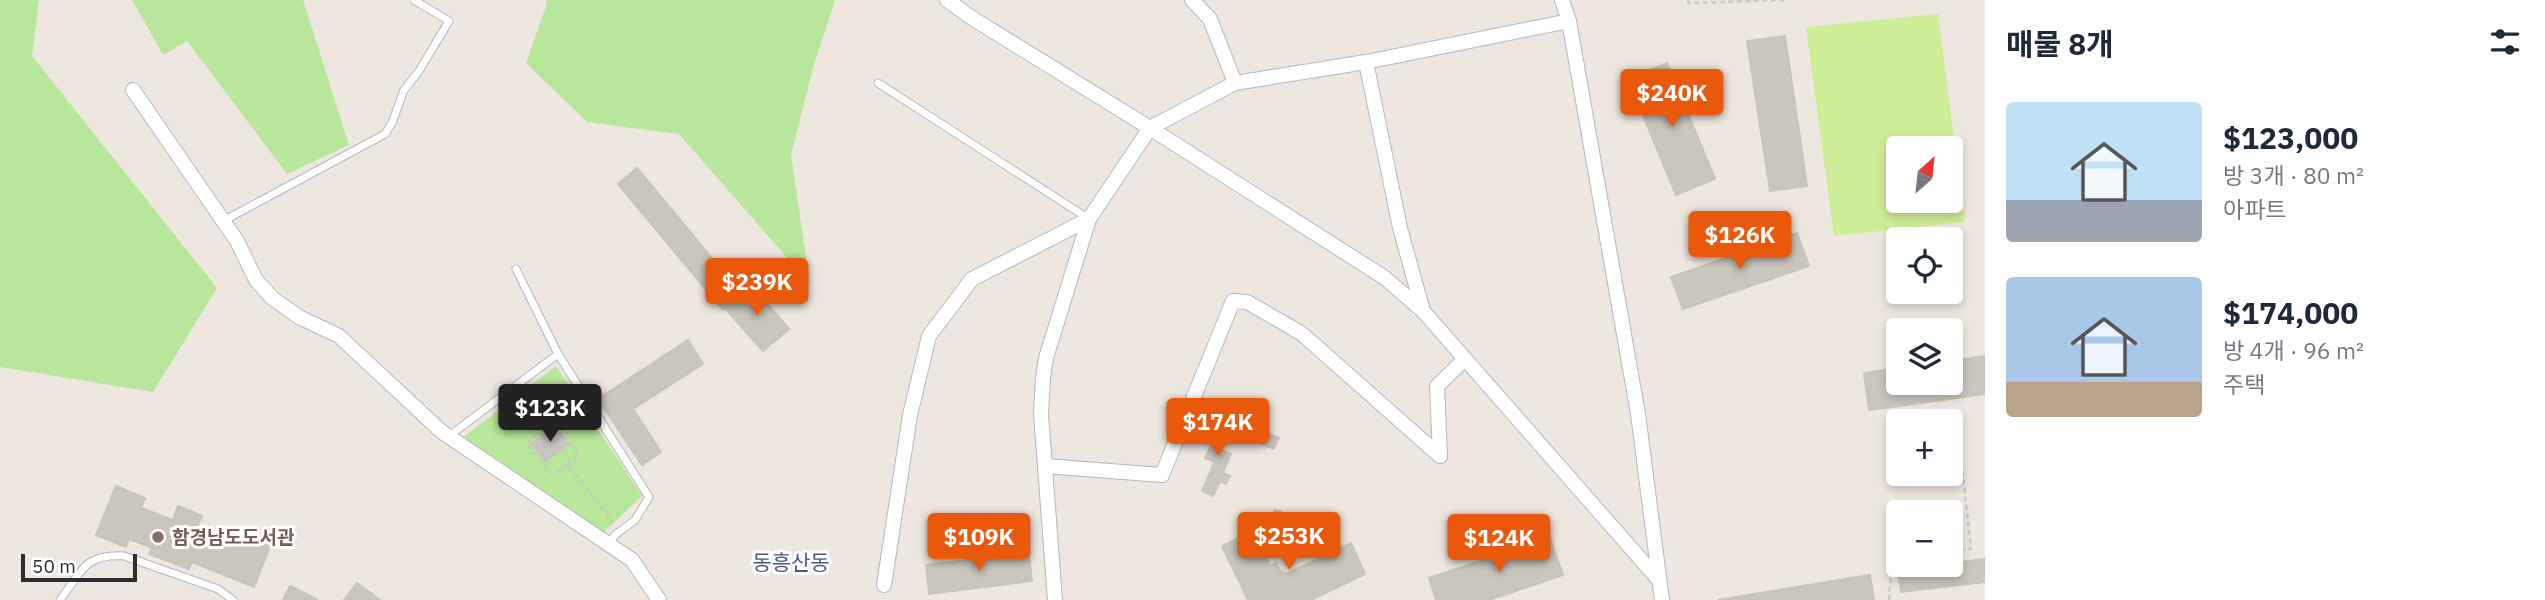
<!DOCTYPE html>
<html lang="ko">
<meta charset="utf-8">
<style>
:root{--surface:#fff;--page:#f6f6f7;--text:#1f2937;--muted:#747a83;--accent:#ea580c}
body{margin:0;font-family:"IBM Plex Sans","Noto Sans KR",sans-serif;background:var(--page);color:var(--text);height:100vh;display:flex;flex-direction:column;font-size:26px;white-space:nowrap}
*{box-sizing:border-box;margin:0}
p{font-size:23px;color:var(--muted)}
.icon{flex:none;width:38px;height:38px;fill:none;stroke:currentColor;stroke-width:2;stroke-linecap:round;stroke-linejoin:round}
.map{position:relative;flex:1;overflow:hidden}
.details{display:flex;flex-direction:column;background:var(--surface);width:560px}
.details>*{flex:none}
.needle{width:46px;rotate:27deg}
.controls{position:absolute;left:1886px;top:136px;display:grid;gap:14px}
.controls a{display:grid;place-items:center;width:77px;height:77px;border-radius:7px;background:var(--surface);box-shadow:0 4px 10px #0003;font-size:35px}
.scale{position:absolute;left:21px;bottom:18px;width:116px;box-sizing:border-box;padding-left:7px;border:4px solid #2d2d2d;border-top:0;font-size:19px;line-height:24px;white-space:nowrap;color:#2d2d2d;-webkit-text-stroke:5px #fff;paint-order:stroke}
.price{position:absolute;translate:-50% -60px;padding:0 16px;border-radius:7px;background:var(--accent);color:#fff;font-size:23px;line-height:46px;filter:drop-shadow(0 2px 4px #0008)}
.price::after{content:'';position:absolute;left:50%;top:42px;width:21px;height:16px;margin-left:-10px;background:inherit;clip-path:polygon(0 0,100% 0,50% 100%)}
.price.active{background:#222;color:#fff}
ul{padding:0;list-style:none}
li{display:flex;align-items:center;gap:21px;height:175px;padding:0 21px}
li span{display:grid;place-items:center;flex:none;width:196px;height:140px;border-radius:7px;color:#555}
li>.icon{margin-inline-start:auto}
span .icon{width:84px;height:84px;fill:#fffc;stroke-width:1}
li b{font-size:30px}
h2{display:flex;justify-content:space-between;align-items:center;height:84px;padding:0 21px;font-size:30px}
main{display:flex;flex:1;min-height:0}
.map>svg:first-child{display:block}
</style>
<main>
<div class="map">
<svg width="1985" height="600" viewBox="0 0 1985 600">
<rect width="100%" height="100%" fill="#eee7df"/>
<!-- green -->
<g fill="#b8e69a">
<polygon points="0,0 39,0 32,56 217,288 153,392 0,367"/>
<polygon points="132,0 303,0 349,145 287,174 187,41 163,55"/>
<polygon points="546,0 835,0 814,64 791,155 810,284 679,134 587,122 526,63 547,3"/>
<polygon points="556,366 642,496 602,534 462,438"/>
</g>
<!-- pitch -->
<path fill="#cded96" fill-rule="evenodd" d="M1938,14L1965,222L1834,236L1806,27ZM1899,149H1951V201H1899Z"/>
<!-- building -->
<g fill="#cac5bd" stroke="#cac3b8" stroke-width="2">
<polygon points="1785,36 1807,186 1770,191 1747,41"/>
<polygon points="1667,63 1715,179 1676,195 1628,79"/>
<polygon points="637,168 742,294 723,310 618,184"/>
<polygon points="1797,233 1809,266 1683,309 1671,277"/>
<polygon points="751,285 789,329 763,351 725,308"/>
<polygon points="688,340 703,364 633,409 661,452 642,465 598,399"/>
<polygon points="1985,356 1985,394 1869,410 1864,373 1899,368 1899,383 1951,383 1951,361"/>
<polygon points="1199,397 1225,407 1218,425 1193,412"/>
<polygon points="1223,413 1279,438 1274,449 1218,425"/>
<polygon points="555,426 568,444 546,461 532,444"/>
<polygon points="1211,445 1231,454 1223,472 1212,468 1215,462 1205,458"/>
<polygon points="1212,468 1230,476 1226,484 1220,481 1213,496 1202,491"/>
<polygon points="116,486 145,498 141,508 173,520 178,506 202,516 196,529 234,544 241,528 272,541 254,587 192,562 189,569 149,554 152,548 129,539 126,547 96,535"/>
<polygon points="1275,510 1281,512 1280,515 1287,515 1288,520 1302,519 1304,534 1274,536 1272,517"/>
<polygon points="1253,531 1270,566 1276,563 1280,571 1286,574 1351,543 1365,574 1311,600 1248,600 1222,546"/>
<polygon points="1550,538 1563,575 1489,600 1436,600 1429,578"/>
<polygon points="1029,553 1032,581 929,594 926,565"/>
<polygon points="1985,559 1985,582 1901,592 1898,570"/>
<polygon points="1870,575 1874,600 1718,600"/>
<polygon points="357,583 380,600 344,600"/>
<polygon points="290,586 318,600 283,600"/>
</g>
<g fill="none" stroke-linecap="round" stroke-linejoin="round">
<!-- service casing -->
<g stroke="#b3b6c0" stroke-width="9">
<g id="service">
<polyline points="878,83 1089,219"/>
<polyline points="223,221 385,134 392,123 404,90 419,71 449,21 414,0"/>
<polyline points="516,269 558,354 649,497 635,520 615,535 609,544"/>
<polyline points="449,436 558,354"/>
<path d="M60,600C82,572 83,554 124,556L218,589L233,600"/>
</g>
</g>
<!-- minor casing -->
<g stroke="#b3b6c0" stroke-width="16">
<g id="minor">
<polyline points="947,0 972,18 1150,128 1385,278 1423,311 1658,579"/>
<polyline points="1192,0 1210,19 1235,83"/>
<polyline points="1562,0 1569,21 1638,414 1662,600"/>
<polyline points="1366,62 1400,228 1423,311"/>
<polyline points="133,90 237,241 256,280 272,298 299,317 339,336 442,432 632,560 659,600"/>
<polyline points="1440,456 1437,386 1465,359"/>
<polyline points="1045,466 1162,475 1233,301 1247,302 1301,333 1440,456"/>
<polyline points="884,585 910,415 929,336 972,279 1089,219"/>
<polyline points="1055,600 1041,414 1043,378 1046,358 1089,219 1150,128 1235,83 1366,62 1569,21"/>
</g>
</g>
<!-- path -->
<g stroke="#c8c8c8" stroke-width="2.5" stroke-dasharray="5 3.5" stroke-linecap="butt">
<polyline points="1688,0 1689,3 1785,0"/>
<polyline points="567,464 553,475 527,443 553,422 579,455 567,464 613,522"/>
<polyline points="1951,551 1971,549 1956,411"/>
<polyline points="1889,600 1892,558 1899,557"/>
</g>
<!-- service -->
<use href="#service" stroke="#fff" stroke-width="7"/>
<!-- minor -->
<use href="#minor" stroke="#fff" stroke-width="14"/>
</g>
<!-- markers -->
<circle fill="#8d6e63" stroke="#fff" stroke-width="2.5" cx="158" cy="537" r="7"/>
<g text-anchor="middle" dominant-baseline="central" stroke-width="6" stroke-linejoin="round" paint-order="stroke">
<!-- education labels -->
<g font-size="19" font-weight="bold" fill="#785e54" stroke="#fff" text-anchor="start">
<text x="172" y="537">함경남도도서관</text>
</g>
<!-- neighbourhood labels -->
<g font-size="21" fill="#4b577f" stroke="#fff">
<text x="791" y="562">동흥산동</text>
</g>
</g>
</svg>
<div class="controls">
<a><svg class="needle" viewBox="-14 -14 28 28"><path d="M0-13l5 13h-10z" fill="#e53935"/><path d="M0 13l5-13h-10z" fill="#747a83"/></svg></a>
<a><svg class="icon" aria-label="locate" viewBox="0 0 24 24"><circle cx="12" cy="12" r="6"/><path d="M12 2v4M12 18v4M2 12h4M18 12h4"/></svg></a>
<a><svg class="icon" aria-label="layers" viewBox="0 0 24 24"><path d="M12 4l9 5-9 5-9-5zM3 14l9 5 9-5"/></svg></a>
<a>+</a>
<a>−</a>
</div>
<div class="scale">50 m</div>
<b class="price" style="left:1672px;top:129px">$240K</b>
<b class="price" style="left:1740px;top:271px">$126K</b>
<b class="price" style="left:757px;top:318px">$239K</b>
<b class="price active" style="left:550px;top:444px">$123K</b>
<b class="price" style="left:1218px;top:458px">$174K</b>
<b class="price" style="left:1289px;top:572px">$253K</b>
<b class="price" style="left:979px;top:573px">$109K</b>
<b class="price" style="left:1499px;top:574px">$124K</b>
</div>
<section class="details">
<h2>매물 8개<svg class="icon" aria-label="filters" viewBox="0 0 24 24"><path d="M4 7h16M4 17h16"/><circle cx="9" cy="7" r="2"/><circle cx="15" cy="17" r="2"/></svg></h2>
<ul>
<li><span style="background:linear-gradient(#bfe0f5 70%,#9aa5b1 0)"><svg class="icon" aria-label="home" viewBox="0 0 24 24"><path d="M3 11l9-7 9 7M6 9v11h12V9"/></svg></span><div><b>$123,000</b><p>방 3개 · 80 m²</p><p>아파트</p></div></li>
<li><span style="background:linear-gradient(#a9c7e8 75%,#b9a48a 0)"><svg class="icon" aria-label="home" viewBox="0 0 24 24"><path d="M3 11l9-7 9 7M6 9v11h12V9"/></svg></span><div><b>$174,000</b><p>방 4개 · 96 m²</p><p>주택</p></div></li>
</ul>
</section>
</main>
